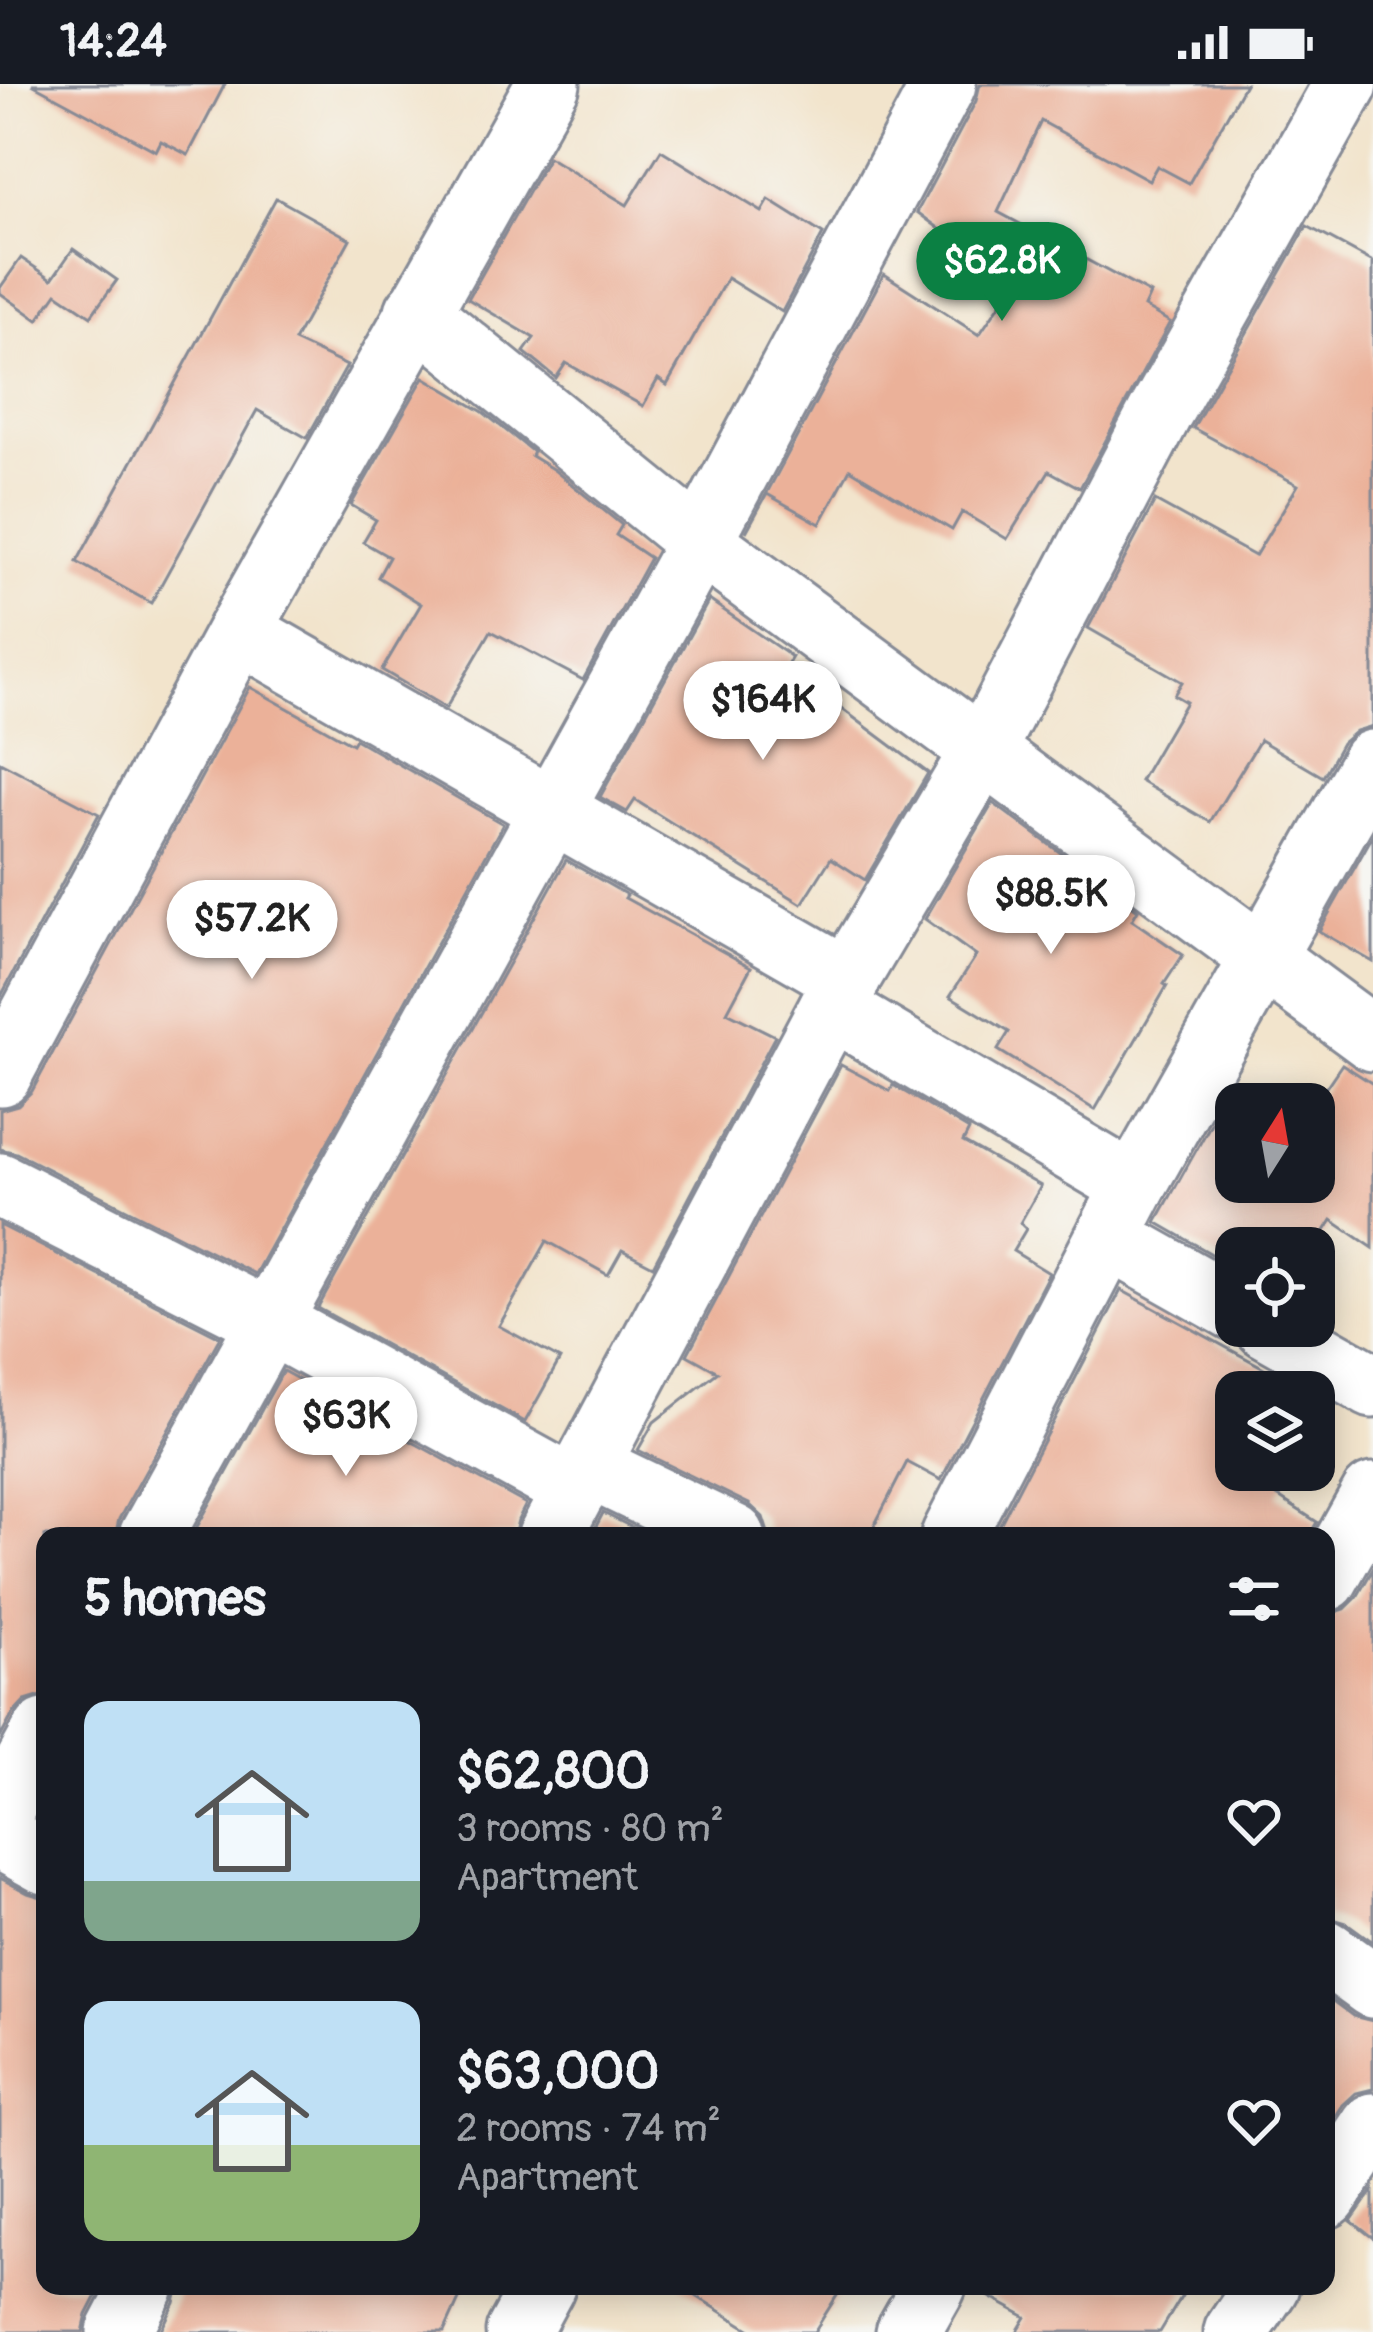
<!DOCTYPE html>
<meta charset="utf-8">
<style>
:root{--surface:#171b24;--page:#20242c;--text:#f1f3f6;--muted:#9ea1a6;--accent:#0b8043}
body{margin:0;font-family:Pangolin,sans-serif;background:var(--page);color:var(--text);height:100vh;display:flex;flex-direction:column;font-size:45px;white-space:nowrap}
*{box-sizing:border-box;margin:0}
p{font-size:39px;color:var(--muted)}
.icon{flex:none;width:66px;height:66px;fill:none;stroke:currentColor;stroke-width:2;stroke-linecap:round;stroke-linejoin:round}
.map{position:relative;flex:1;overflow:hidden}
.drawer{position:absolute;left:36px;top:1443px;width:1299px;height:768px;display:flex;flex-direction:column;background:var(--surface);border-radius:24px;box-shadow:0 6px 30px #0003}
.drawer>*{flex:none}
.needle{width:78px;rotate:11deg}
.fabs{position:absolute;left:1215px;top:999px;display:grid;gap:24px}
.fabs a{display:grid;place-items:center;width:120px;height:120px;border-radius:24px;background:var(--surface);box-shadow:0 6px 30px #0003;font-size:60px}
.price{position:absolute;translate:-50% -102px;padding:0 27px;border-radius:42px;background:#fff;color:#222;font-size:39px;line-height:78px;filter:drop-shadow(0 3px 6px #0008)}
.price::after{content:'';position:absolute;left:50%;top:72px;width:36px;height:27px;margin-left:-18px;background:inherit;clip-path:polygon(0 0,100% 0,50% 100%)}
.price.on{background:var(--accent);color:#fff}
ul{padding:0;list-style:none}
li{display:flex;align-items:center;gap:36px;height:300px;padding:0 48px}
li span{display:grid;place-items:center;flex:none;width:336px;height:240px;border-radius:24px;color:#555}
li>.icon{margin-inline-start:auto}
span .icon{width:144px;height:144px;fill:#fffc;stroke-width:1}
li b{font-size:51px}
h2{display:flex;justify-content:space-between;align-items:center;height:144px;padding:0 48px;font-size:51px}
.status{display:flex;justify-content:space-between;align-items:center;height:84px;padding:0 60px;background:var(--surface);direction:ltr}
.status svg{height:33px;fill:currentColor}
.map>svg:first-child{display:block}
</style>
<div class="status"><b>14:24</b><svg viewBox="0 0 49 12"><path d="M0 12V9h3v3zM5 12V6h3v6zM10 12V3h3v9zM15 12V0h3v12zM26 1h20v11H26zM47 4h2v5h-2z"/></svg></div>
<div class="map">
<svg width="1373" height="2248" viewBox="0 0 1373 2248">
<rect width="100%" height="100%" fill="#f6f6f2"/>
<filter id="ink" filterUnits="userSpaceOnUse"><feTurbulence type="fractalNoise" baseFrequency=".00833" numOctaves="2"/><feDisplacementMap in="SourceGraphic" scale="24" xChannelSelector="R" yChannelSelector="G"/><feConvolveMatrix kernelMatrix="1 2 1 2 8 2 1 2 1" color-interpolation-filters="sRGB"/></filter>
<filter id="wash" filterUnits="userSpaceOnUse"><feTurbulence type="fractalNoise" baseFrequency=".004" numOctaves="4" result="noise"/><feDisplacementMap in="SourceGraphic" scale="48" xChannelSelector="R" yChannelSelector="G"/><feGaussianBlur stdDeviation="2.7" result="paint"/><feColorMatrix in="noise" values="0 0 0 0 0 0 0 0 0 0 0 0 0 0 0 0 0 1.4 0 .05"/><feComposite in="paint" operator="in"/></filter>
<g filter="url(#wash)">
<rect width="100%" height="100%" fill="#f2e4cc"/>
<g id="blocks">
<!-- building -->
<g fill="#ebb199">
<polygon points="32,0 225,0 188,71 161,57 156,67"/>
<polygon points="980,0 1245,0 1189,99 1157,82 1149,96 1041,37 998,128 1150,210 1144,223 1170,238 1080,404 1049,387 1007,455 962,428 952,446 850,385 820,440 767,410 746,448 884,190 979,251 1014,200 917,128 976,17"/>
<polygon points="661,66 762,128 769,116 823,150 782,228 727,194 667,301 658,295 643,322 566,279 556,294 524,268 534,254 468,215 548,73 627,121"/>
<polygon points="276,114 350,155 294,257 347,282 307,354 257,326 151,519 77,478"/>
<polygon points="1307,142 1373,178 1373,642 1356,647 1342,659 1323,693 1260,656 1210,738 1140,697 1186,618 1174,611 1182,598 1088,544 1155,417 1255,472 1298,401 1193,344"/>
<polygon points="73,165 117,196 91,232 57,209 38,236 0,209 0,204 21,174 52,195"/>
<polygon points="424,293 483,328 533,368 531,372 554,386 622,441 616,451 650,474 583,596 491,547 446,624 382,586 421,520 378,493 389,473 363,458 376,436 351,421"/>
<polygon points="709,516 792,573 786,583 928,689 865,796 831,774 802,820 635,716 627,728 600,713"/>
<polygon points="250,603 352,660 355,655 503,740 255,1190 16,1069 0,1065 0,1026 18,1021 32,1007"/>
<polygon points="0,678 99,730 0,914"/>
<polygon points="993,719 1138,826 1132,836 1183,871 1164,900 1167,902 1095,1026 998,966 1009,948 950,912 976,872 925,835"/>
<polygon points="1373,751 1373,878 1319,847"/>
<polygon points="566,776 627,811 625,814 751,883 727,928 775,952 653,1182 622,1166 608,1191 547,1157 499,1242 560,1275 525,1338 318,1224"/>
<polygon points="1342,980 1373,1000 1373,1164 1332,1136 1314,1164 1236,1164 1236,1184 1156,1138 1232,1002 1260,1020 1236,1020 1236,1098 1314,1098 1314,1021"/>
<polygon points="841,981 890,1007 893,1001 969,1046 963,1058 1041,1102 1020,1139 1026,1145 1013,1167 1049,1189 941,1396 907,1378 869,1452 769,1452 763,1433 749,1420 638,1366 654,1338 718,1288 687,1271"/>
<polygon points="0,1141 220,1253 119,1435 115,1452 45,1452 45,1611 25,1617 13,1630 0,1654"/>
<polygon points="1121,1206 1308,1308 1236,1308 1236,1386 1291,1386 1277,1412 1317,1438 1309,1452 994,1452"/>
<polygon points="283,1287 526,1420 518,1436 514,1452 192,1452"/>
<polygon points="603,1429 650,1452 591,1452"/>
<polygon points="1373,1485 1373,1858 1347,1839 1326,1833 1326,1531 1345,1525 1357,1513"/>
<polygon points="0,1794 28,1809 45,1814 45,2202 102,2202 87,2231 83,2248 0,2248"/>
<polygon points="1326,1912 1353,1932 1373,1937 1373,2005 1356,2009 1343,2021 1326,2047"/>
<polygon points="1373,2106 1373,2154 1351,2137"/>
<polygon points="179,2202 465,2202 444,2248 160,2248 175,2219"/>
<polygon points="680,2202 843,2202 814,2248 754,2248"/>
<polygon points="970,2202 1188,2202 1160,2248 1017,2248 1026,2233"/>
</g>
</g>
</g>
<g filter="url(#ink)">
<use href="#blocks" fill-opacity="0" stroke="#868a95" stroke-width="3"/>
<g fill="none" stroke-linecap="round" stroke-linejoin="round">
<!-- street casing -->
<g stroke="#868a95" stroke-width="69">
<g id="street">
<polyline points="417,228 700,458 1373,955"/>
<polyline points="239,547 848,896"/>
<polyline points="831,923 1134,1102"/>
<polyline points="0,990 239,547 548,0"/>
<polyline points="0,1101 268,1237 575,1406"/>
<polyline points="1108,1153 1236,1225"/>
<polyline points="1267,1242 1373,1302"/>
<polyline points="588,1382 733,1452"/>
<polyline points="151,1452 700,458 944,0"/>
<polyline points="550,1452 831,923 983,666 1160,329 1346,0"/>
<polyline points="953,1452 1134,1102 1373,678"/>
<polyline points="1326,1495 1373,1411"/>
<polyline points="0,1729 45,1647"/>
<polyline points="0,1753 45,1778"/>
<polyline points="1326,1868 1373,1902"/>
<polyline points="1326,2112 1373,2041"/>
<polyline points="119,2248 143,2202"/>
<polyline points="518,2248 543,2202"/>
<polyline points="908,2248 934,2202"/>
<polyline points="1236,2248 1267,2202"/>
</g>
</g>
<!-- street -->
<use href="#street" stroke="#fff" stroke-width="63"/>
</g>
</g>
</svg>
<div class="fabs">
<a><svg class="needle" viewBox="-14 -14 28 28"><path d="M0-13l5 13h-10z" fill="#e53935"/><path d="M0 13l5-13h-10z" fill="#9ea1a6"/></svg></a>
<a><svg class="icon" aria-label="locate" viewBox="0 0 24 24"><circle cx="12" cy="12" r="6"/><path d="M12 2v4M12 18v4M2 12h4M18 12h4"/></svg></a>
<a><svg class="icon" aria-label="layers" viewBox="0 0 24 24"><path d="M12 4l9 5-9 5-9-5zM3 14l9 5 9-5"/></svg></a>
</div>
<b class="price on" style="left:1002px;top:240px">$62.8K</b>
<b class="price" style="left:763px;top:679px">$164K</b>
<b class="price" style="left:1051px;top:873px">$88.5K</b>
<b class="price" style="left:252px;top:898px">$57.2K</b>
<b class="price" style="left:346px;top:1395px">$63K</b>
<section class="drawer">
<h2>5 homes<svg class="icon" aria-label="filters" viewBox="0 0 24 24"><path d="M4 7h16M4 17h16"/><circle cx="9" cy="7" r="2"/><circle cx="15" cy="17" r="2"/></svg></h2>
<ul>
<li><span style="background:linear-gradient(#bfe0f5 75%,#7fa58c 0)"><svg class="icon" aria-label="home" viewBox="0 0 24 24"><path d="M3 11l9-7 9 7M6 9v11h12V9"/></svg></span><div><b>$62,800</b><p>3 rooms · 80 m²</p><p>Apartment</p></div><svg class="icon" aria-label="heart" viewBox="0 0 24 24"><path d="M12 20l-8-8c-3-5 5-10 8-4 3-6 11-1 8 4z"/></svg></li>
<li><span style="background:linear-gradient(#bfe0f5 60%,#8fb573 0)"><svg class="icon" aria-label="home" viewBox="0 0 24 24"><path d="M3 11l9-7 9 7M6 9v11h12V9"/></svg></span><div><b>$63,000</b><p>2 rooms · 74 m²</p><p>Apartment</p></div><svg class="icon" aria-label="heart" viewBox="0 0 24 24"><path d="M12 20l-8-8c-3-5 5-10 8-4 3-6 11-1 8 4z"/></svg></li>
</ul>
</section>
</div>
